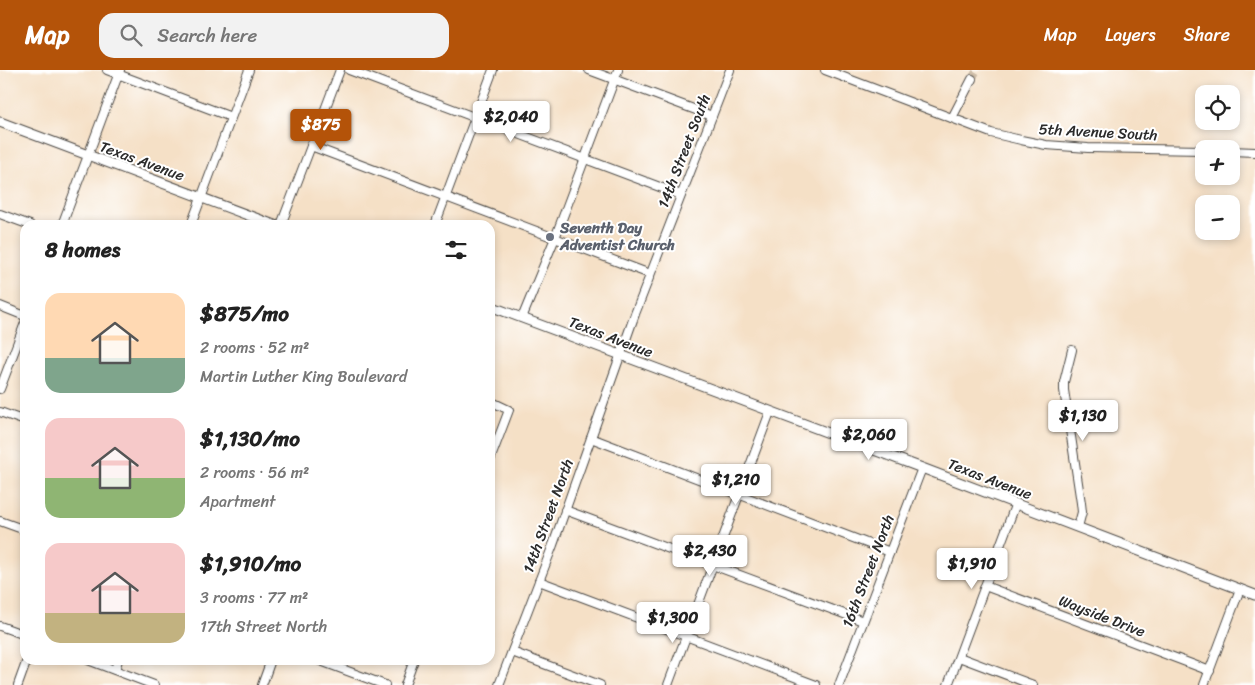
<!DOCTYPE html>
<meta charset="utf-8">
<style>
:root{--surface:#fff;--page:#f2f2f2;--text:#222;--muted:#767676;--accent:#b45309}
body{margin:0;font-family:Sriracha,sans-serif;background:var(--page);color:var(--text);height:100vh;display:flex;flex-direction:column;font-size:19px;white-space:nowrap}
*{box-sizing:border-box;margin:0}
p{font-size:16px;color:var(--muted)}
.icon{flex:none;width:28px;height:28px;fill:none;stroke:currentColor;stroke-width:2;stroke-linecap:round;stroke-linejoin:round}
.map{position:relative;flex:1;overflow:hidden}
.sheet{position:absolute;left:20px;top:150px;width:475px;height:445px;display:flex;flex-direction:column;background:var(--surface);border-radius:15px;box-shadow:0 2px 8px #0003}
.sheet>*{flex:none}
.fabs{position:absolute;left:1195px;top:15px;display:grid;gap:10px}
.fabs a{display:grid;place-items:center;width:45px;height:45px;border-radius:10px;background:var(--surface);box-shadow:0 2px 8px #0003;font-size:25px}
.price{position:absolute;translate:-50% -42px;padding:0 11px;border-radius:5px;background:#fff;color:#222;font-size:16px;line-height:32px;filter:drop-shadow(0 1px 2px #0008)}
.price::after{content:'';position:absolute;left:50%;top:30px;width:15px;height:11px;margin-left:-8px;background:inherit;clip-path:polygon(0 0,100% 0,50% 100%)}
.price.on{background:var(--accent);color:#fff}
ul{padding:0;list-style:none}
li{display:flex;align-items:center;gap:15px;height:125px;padding:0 25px}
li span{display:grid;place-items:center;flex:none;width:140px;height:100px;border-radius:15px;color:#555}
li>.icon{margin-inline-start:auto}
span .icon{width:60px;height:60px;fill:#fffc;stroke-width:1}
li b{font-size:21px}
h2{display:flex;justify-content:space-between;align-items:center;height:60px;padding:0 25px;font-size:21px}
header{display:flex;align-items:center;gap:30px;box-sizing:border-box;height:70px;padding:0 25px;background:var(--accent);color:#fff}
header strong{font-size:24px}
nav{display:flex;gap:28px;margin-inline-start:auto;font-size:18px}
.search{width:350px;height:45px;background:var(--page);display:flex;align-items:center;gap:12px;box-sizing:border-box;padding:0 18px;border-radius:15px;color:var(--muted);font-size:19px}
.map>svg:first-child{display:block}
</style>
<header>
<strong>Map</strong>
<div class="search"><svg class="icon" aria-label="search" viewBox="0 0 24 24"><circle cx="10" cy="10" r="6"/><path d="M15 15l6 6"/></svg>Search here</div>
<nav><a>Map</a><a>Layers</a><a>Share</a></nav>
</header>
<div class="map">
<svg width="1255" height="615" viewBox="0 0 1255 615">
<rect width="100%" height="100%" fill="#fff"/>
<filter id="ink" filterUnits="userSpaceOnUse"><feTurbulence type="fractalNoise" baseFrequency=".02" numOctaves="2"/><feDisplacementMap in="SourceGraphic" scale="10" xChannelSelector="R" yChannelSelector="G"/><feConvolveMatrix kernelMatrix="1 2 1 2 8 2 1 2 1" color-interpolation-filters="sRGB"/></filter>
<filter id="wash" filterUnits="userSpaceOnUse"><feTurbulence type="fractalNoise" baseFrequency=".0096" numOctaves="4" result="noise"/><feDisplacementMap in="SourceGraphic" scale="20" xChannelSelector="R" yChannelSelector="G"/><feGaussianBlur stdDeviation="1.12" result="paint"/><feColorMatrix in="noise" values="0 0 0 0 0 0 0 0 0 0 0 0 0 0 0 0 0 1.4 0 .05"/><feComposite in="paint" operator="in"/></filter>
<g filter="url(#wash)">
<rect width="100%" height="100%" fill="#f5e0c6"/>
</g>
<g filter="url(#ink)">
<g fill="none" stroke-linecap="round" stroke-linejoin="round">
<!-- minor-tunnel -->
<polyline stroke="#cdbca7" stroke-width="8" stroke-dasharray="8 4" stroke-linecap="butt" points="972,9 977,0"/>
<!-- minor casing -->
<g stroke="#494642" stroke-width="10">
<g id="minor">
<polyline points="107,0 231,47"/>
<polyline points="349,0 681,125"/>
<polyline points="589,0 712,46"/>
<polyline points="825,0 991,63 1021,70 1046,75 1088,78 1204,80"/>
<polyline points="952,48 972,9"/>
<polyline points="311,76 650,204"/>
<polyline points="1231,81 1255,82"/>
<polyline points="0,144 30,155"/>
<polyline points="62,155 120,0"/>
<polyline points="191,155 249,0"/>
<polyline points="281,155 340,0"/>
<polyline points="435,155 493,0"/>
<polyline points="0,236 25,246"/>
<polyline points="522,248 555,168 618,0"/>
<polyline points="1072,280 1064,312 1064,320 1081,433 1082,442 1078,457"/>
<polyline points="0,319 25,253"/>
<polyline points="490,331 509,340 490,390"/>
<polyline points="0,342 25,351"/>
<polyline points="591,368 890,482"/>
<polyline points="565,440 863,551"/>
<polyline points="0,451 25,460"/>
<polyline points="539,511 816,615"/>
<polyline points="985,516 1210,601"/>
<polyline points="0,556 25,565"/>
<polyline points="512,582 600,615"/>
<polyline points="959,587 1033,615"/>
<polyline points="88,590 154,615"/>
<polyline points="318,590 385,615"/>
<polyline points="115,600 118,590"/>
<polyline points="18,615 27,590"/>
<polyline points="262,615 271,590"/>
<polyline points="405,615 414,590"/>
<polyline points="499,615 553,475 635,244 730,0"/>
<polyline points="668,615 770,342"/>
<polyline points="839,615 922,398"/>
<polyline points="948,615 1016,433"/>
<polyline points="1204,615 1240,519"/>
</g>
</g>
<!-- major casing -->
<g stroke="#494642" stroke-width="11">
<g id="major">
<polyline points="0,52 274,155"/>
<polyline points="490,236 922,398 1255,525"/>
</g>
</g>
<!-- minor -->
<use href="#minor" stroke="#fff" stroke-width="8"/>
<!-- major -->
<use href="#major" stroke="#fff" stroke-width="9"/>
</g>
</g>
<!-- markers -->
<circle fill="#6b7280" stroke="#fff" stroke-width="2" cx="550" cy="167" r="5"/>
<g text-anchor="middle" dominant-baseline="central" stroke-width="4" stroke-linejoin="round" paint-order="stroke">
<!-- street labels -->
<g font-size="15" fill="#2b2b2b" stroke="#fff">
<text transform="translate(1098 62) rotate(3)">5th Avenue South</text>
<text transform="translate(684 81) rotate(-69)">14th Street South</text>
<text transform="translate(142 91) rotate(20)">Texas Avenue</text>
<text transform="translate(611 267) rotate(21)">Texas Avenue</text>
<text transform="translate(990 409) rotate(21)">Texas Avenue</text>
<text transform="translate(548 446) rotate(-70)">14th Street North</text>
<text transform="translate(868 501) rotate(-69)">16th Street North</text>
<text transform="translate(1102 546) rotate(21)">Wayside Drive</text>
</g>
<!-- worship labels -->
<g font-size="15" font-weight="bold" fill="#5b616d" stroke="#fff" text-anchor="start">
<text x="560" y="158">Seventh Day<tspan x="560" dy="17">Adventist Church</tspan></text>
</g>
</g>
</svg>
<div class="fabs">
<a><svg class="icon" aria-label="locate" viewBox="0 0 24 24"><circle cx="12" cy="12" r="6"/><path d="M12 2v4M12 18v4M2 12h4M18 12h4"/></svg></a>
<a>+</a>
<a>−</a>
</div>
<b class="price" style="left:511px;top:73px">$2,040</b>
<b class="price on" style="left:321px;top:81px">$875</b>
<b class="price" style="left:1083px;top:372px">$1,130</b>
<b class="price" style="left:869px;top:391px">$2,060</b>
<b class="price" style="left:736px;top:436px">$1,210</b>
<b class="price" style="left:710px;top:507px">$2,430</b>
<b class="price" style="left:972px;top:520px">$1,910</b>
<b class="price" style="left:673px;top:574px">$1,300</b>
<section class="sheet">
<h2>8 homes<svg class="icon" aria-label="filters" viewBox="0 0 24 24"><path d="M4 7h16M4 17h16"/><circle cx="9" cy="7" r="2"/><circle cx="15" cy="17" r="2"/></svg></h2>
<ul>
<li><span style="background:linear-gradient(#ffd9b3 65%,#7fa58c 0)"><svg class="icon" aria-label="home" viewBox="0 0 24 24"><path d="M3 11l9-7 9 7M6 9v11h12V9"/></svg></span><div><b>$875/mo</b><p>2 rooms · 52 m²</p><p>Martin Luther King Boulevard</p></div></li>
<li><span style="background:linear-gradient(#f6c9c9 60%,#8fb573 0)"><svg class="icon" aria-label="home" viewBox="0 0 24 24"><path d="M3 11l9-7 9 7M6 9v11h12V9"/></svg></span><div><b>$1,130/mo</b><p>2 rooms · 56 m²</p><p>Apartment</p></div></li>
<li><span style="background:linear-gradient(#f6c9c9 70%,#c2b280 0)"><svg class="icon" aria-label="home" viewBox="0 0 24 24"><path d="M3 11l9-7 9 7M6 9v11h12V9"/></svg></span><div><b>$1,910/mo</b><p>3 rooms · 77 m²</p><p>17th Street North</p></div></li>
</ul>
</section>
</div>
